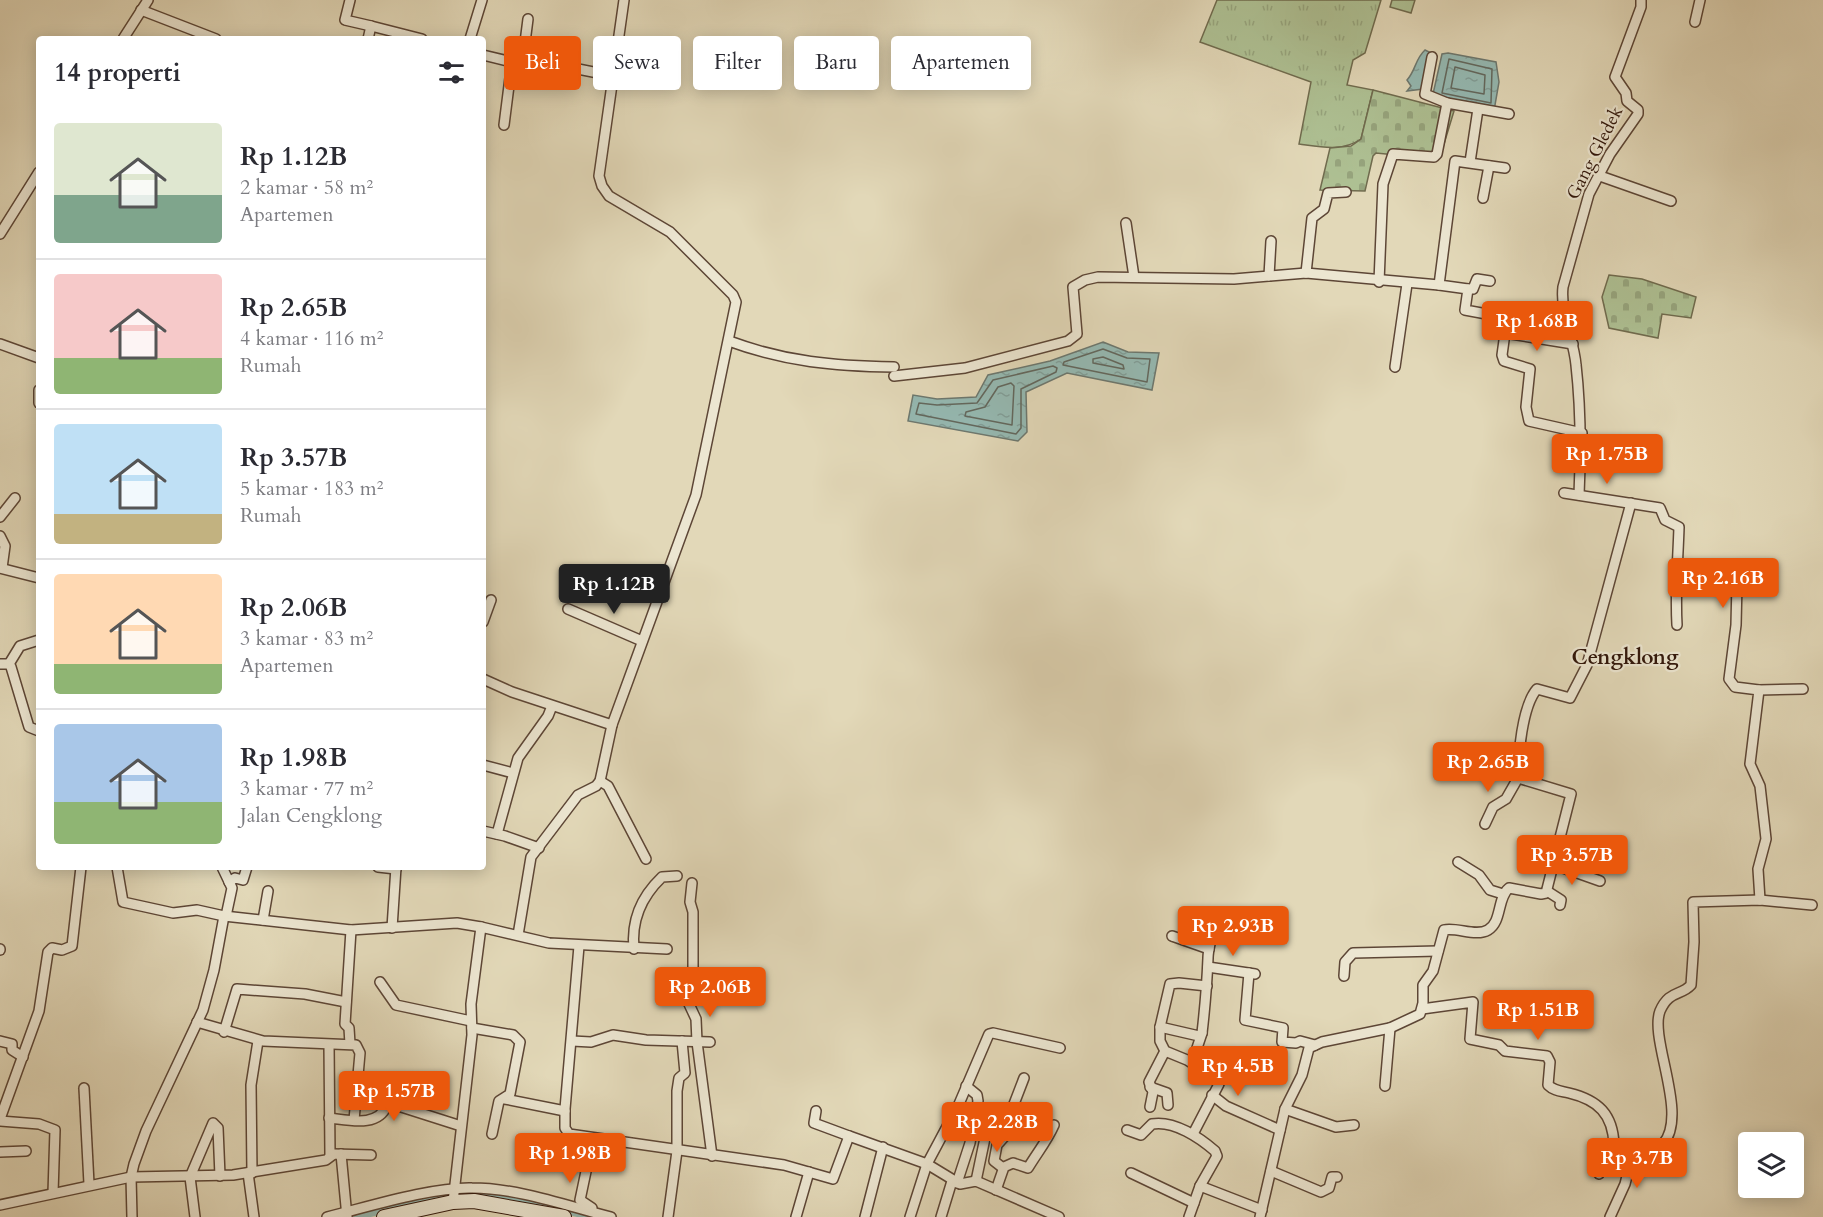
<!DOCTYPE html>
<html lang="id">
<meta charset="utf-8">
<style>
:root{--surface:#fff;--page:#f7f7f7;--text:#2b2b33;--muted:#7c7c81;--line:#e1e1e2;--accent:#ea580c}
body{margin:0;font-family:Cardo,serif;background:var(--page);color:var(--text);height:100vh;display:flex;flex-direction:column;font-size:22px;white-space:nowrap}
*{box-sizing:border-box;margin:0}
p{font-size:20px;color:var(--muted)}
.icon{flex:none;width:33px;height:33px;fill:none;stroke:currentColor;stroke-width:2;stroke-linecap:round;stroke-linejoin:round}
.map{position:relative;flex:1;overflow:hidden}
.panel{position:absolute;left:36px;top:36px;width:450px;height:834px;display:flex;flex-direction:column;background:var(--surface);border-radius:6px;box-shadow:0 3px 15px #0003}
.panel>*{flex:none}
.top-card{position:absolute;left:504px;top:36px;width:570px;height:54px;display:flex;gap:12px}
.tools{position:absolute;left:1738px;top:1132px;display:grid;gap:12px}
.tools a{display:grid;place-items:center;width:66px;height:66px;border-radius:6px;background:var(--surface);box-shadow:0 3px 15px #0003;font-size:30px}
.price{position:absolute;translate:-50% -51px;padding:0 14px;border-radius:6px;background:var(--accent);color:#fff;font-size:20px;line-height:39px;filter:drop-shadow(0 2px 3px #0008)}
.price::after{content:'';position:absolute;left:50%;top:36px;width:18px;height:14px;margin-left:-9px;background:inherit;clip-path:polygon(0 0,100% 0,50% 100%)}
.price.selected{background:#222;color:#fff}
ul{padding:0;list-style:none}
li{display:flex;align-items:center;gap:18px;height:150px;padding:0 18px}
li+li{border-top:2px solid var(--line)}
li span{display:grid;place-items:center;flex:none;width:168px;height:120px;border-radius:6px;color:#555}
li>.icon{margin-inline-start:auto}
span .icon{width:72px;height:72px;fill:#fffc;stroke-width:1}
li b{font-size:26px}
h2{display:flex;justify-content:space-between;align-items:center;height:72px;padding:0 18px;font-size:26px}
.tag{padding:0 21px;border-radius:6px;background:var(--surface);box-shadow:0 3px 15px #0003;font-size:21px;line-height:54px}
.tag.selected{background:var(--accent);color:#fff}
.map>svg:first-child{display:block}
</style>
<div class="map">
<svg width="1823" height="1217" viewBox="0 0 1823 1217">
<defs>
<pattern id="grass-tufts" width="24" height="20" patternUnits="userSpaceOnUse" patternTransform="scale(1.5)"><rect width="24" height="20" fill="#aec093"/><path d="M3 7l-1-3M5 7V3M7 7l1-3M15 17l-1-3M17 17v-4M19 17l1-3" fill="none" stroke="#96a47d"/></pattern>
<pattern id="cemetery-stones" width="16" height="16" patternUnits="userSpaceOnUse" patternTransform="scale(1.5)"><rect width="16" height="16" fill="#aec093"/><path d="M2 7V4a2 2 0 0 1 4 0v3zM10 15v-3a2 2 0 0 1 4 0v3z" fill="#96a47d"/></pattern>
<pattern id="water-ripples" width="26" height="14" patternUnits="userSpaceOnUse" patternTransform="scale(1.5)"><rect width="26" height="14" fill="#95b9b2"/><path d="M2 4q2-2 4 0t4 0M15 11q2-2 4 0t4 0" fill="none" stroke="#819e98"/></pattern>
</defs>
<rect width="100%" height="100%" fill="#e2d8b8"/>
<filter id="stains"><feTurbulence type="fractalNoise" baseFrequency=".00333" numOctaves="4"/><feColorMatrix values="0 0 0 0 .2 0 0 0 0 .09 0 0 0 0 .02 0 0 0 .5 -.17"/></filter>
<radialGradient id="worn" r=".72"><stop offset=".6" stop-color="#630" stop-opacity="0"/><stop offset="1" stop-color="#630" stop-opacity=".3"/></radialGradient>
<!-- grass -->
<path fill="url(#grass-tufts)" stroke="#706b4e" stroke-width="1.5" d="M1217,0H1381L1365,53L1353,60L1347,85L1373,90L1361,139C1342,152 1321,147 1299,144L1311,82L1200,42Z"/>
<!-- cemetery -->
<g fill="url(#cemetery-stones)" stroke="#706b4e" stroke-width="1.5">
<polygon points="1373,90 1454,111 1441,154 1437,159 1376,153 1373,156 1365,191 1320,190 1330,148 1351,146 1361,139"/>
<polygon points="1609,275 1642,279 1696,297 1691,318 1662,314 1658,338 1609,328 1602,297"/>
</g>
<!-- garden -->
<polygon fill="#aec093" stroke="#706b4e" stroke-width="1.5" points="1392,0 1415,0 1411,13 1390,7"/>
<!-- water -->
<g fill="url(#water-ripples)" stroke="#6d786f" stroke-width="1.5">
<path d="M1425,50L1431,53L1423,89L1407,91L1411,86L1407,80C1416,70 1415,59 1425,50Z"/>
<polygon points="1448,53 1496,62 1499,82 1494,111 1476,108 1433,94 1442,54"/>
<polygon points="1103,342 1128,352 1159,353 1152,390 1067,373 1026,392 1027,432 1018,441 908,421 913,395 937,399 976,397 988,375 1050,361"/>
</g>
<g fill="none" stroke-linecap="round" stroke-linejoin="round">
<!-- shore -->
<g stroke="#63685e" stroke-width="1.5">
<polygon points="1449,59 1492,69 1491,103 1442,93"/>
<polygon points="1455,67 1485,75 1484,94 1451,88"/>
<polygon points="1103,349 1127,358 1150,359 1147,382 1063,365 1064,362"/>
<polygon points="1103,357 1123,365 1124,369 1093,363 1093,359"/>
<polygon points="1053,366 1057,368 1056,372 1021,389 1021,428 1016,434 916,414 919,403 937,405 977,403 993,380"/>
<polygon points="1011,383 1014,386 1012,425 965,416 966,412 985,407 998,387"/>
</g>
<!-- canal -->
<polyline stroke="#95b9b2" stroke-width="8" points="353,1217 452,1194 516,1198 594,1217"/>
<!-- minor casing -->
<g stroke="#5d4636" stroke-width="12">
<g id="minor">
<polyline points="350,0 345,20 371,26 368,39"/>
<polyline points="141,10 216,39"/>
<polyline points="1695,22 1700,0"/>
<polyline points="371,26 422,39"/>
<polyline points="123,39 148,0"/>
<polyline points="470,39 482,0"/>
<polyline points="483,55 512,62 514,57 523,58 613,76"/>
<polyline points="1432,57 1425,94 1447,103 1509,114"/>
<polyline points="523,58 528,19"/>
<polyline points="504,125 512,62"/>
<polyline points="1470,162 1478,109"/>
<polyline points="1505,168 1455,161 1439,285 1468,289 1465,310 1492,315 1491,328 1505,333 1502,355 1504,361 1530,369 1526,407 1529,421 1582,433"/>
<polyline points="1600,176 1671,201"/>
<polyline points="1483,198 1489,166"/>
<polyline points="1126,223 1134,277"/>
<polyline points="0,234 39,172"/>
<polyline points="1306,273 1312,218 1324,209 1328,193 1346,192"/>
<polyline points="1269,276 1271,241"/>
<polyline points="1379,282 1383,184 1393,154 1434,157 1437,154 1447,103"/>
<polyline points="1468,289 1473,289 1477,279 1490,281"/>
<polyline points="1505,333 1573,344"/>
<path d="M729,341C786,362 834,366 894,367"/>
<polyline points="0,344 39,358"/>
<polyline points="1395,367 1407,284"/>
<polyline points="894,376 965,368 1068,341 1077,334 1073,287 1085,280 1098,277 1234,279 1306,273 1439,285"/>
<polyline points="39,390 39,403"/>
<path d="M1564,493L1660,508L1665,520L1679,527C1678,560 1675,591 1677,625"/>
<path d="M1579,495C1581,451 1581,409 1576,365C1574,340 1560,312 1563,287L1589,194L1610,154L1638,114V110L1627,101L1626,93L1615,77L1641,7V0"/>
<polyline points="0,517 15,498"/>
<polyline points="0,536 5,546 2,568"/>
<polyline points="1679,567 1726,577 1737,583 1736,625 1729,679 1735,687 1759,690 1750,764 1760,786 1766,839 1758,869 1760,900"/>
<polyline points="0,568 39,578"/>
<polyline points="568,609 642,641"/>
<polyline points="483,622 491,600"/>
<polyline points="0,664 9,664 11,667 29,727 39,731"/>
<polyline points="9,664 20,646 39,640"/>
<polyline points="483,679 512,692 612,725"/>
<polyline points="1759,690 1803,689"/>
<polyline points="483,765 513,773"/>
<polyline points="600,781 608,786 646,859"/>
<polyline points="1485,824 1493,807 1506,799 1518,778"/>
<polyline points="483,831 505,836 539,848"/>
<polyline points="497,834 518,758 548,716 552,706"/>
<polyline points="1458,862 1479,875 1490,890 1503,894"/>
<polyline points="1552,864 1600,881"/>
<polyline points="117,867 123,902 173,913 197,910 224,916 351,930 457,923 481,927"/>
<polyline points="222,867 232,888 226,916"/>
<polyline points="378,867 396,869"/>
<polyline points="229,882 235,878 243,880 247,867"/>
<polyline points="692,883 690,902 693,912 693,970 688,984 689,1004 696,1019 697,1042 712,1156"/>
<polyline points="1547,891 1561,900 1560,905"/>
<polyline points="263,920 268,891"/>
<polyline points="392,928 396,867"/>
<polyline points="518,935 531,857 578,795 596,786 600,781 612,725 696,495 736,302 733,295 670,232 609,196 602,186 599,176 624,0"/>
<polyline points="1172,936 1209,949"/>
<polyline points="579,946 565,1109 565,1128 569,1134 784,1165 833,1179 849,1136 927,1164 960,1184 976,1181 1059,1217"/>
<path d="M634,949C631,920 641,897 662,877L677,876"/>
<polyline points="0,950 0,949"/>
<polyline points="1208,967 1255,974"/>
<polyline points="1249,973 1245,1020 1283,1028 1282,1042 1296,1043 1300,1041 1315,1045"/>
<polyline points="1344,976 1345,962 1353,953 1438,951"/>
<polyline points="380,982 396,1005 471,1021"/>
<polyline points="688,984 729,985"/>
<polyline points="1207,986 1179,983 1170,984 1160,1027 1160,1041 1165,1051 1187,1060 1212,1076"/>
<path d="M1422,1009L1473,1002L1470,1039L1499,1045L1505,1051L1547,1056L1550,1062L1548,1085C1554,1091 1561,1091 1569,1093C1598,1100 1613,1114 1614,1145"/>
<polyline points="197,1022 263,1041 356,1045 360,1053 354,1120"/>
<path d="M1160,1027L1199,1036L1202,1033C1205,1007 1207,983 1208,958C1208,946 1215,932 1211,921"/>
<polyline points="472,1028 513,1035 520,1042 510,1094 499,1101 492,1134"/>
<polyline points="224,1032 237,989 305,994 346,1002"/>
<polyline points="0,1041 12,1044 12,1050 23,1057"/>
<polyline points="572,1041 591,1042 613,1035 646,1040 710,1042"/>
<polyline points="350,1044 349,1028 345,1024 351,930"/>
<polyline points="329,1045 330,1155"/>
<polyline points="1385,1086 1390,1028"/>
<polyline points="1150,1087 1167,1093 1168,1105"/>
<polyline points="84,1088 89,1184"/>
<polyline points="1212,1095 1226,1106 1280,1130"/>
<polyline points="505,1099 565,1111"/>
<polyline points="1150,1107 1153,1092 1149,1082 1165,1051"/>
<polyline points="1285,1109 1336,1127 1354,1125"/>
<polyline points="816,1111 814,1123 849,1136"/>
<path d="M329,1118C349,1120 378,1128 387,1105L392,1104L461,1126"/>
<polyline points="0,1119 39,1011 48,952 52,948 62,950 72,946 81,867"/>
<polyline points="0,1121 39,1124 55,1130 53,1193"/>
<path d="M1127,1130L1141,1135L1152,1124C1174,1120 1200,1138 1215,1151L1217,1156L1200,1186L1189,1217"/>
<polyline points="1193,1134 1219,1084 1212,1076 1219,1064 1196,1051 1202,1033"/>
<polyline points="0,1152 26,1151"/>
<polyline points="341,1154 347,1217"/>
<polyline points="1003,1168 994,1161 997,1145 1006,1135 1009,1117 1024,1078"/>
<polyline points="1271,1171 1321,1192 1329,1188 1332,1177 1337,1177"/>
<polyline points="248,1173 254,1217"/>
<polyline points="252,1173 251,1085 258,1041"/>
<polyline points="1131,1173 1194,1203"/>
<path d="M1599,1174L1606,1145H1614L1633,1152L1663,1144C1689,1115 1649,1039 1660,1011C1669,990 1681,996 1691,985L1694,942L1693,902L1760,900L1812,905"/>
<polyline points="976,1181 989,1119"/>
<polyline points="957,1183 970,1143 978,1101 977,1095 966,1086"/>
<polyline points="1200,1186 1262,1210"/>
<path d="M996,1190L1004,1167L1013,1163L1028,1168C1037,1153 1047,1141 1054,1125"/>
<polyline points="453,1202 472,1035 471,1004 481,927 549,943 667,949"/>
<polyline points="0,1205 131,1177 233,1175 326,1160 334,1154 371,1155"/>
<polyline points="592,1208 580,1200 593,1138"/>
<polyline points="132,1217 131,1177 134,1164 146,1131 203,1010 214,970 224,916"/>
<polyline points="195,1217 190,1177 213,1123 218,1128 220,1176"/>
<path d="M327,1217C368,1207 431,1187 472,1188C518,1188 567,1206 611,1217"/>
<polyline points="668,1217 677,1151 677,1091 679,1078 685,1073 682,1041"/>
<polyline points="796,1217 809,1172"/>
<polyline points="865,1217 883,1147"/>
<polyline points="910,1217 927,1164 959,1104 989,1034 993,1033 1060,1048"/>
<polyline points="941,1217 952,1181"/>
<path d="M1260,1217L1285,1109L1302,1075L1309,1048L1322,1042L1390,1028L1420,1014L1423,1003V985L1433,971L1444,930C1457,927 1476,937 1488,930C1502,922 1497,898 1509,888L1541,894L1546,893L1571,794L1518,778C1518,756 1522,706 1537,689L1570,698L1587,665L1631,503"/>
<polyline points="1610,1217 1625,1184 1633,1152"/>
</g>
</g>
<!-- secondary casing -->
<g stroke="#31160a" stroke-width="16">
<polyline id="secondary" points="384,1217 453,1202 474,1201 564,1217"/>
</g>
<!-- minor -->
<use href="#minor" stroke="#ece6d1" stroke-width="9"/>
<!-- secondary -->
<use href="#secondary" stroke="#ece6d1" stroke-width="14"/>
</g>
<g text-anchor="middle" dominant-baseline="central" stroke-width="4.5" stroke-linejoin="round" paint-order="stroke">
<!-- street labels -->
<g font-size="18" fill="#31160a" stroke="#ece6d1">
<text transform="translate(1595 153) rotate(-63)">Gang Gledek</text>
</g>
<!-- quarter labels -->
<g font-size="21" font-weight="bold" fill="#31160a" stroke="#ece6d1">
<text x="1625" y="657">Cengklong</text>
</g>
</g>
<rect width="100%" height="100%" filter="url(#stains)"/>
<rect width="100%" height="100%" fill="url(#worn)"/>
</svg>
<div class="tools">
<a><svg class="icon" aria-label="layers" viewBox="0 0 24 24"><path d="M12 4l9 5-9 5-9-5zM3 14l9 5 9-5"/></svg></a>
</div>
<b class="price" style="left:1537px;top:352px">Rp 1.68B</b>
<b class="price" style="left:1607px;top:485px">Rp 1.75B</b>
<b class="price" style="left:1723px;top:609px">Rp 2.16B</b>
<b class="price selected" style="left:614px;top:615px">Rp 1.12B</b>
<b class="price" style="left:1488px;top:793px">Rp 2.65B</b>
<b class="price" style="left:1572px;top:886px">Rp 3.57B</b>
<b class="price" style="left:1233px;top:957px">Rp 2.93B</b>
<b class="price" style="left:710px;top:1018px">Rp 2.06B</b>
<b class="price" style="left:1538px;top:1041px">Rp 1.51B</b>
<b class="price" style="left:1238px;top:1097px">Rp 4.5B</b>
<b class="price" style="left:394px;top:1122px">Rp 1.57B</b>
<b class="price" style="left:997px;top:1153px">Rp 2.28B</b>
<b class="price" style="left:570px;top:1184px">Rp 1.98B</b>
<b class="price" style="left:1637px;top:1189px">Rp 3.7B</b>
<div class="top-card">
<a class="tag selected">Beli</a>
<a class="tag">Sewa</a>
<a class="tag">Filter</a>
<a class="tag">Baru</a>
<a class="tag">Apartemen</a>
</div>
<section class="panel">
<h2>14 properti<svg class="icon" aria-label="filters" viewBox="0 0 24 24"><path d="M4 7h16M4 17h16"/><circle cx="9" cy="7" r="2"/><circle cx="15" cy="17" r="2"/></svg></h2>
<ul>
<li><span style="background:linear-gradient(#dfe7d0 60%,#7fa58c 0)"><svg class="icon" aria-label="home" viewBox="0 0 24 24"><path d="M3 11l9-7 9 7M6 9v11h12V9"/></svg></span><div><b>Rp 1.12B</b><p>2 kamar · 58 m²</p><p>Apartemen</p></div></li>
<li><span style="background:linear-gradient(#f6c9c9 70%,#8fb573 0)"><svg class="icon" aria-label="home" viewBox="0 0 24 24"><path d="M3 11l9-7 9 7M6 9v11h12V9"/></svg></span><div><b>Rp 2.65B</b><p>4 kamar · 116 m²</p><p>Rumah</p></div></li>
<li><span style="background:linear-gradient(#bfe0f5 75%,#c2b280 0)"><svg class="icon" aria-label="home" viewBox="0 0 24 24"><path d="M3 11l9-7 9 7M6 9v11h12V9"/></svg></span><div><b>Rp 3.57B</b><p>5 kamar · 183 m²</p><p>Rumah</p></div></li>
<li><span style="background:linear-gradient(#ffd9b3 75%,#8fb573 0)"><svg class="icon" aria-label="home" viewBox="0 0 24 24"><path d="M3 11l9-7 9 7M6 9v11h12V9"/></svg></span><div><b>Rp 2.06B</b><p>3 kamar · 83 m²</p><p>Apartemen</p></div></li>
<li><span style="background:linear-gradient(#a9c7e8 65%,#8fb573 0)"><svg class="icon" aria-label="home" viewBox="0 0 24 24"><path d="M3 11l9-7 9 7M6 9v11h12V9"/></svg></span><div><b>Rp 1.98B</b><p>3 kamar · 77 m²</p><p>Jalan Cengklong</p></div></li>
</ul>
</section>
</div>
